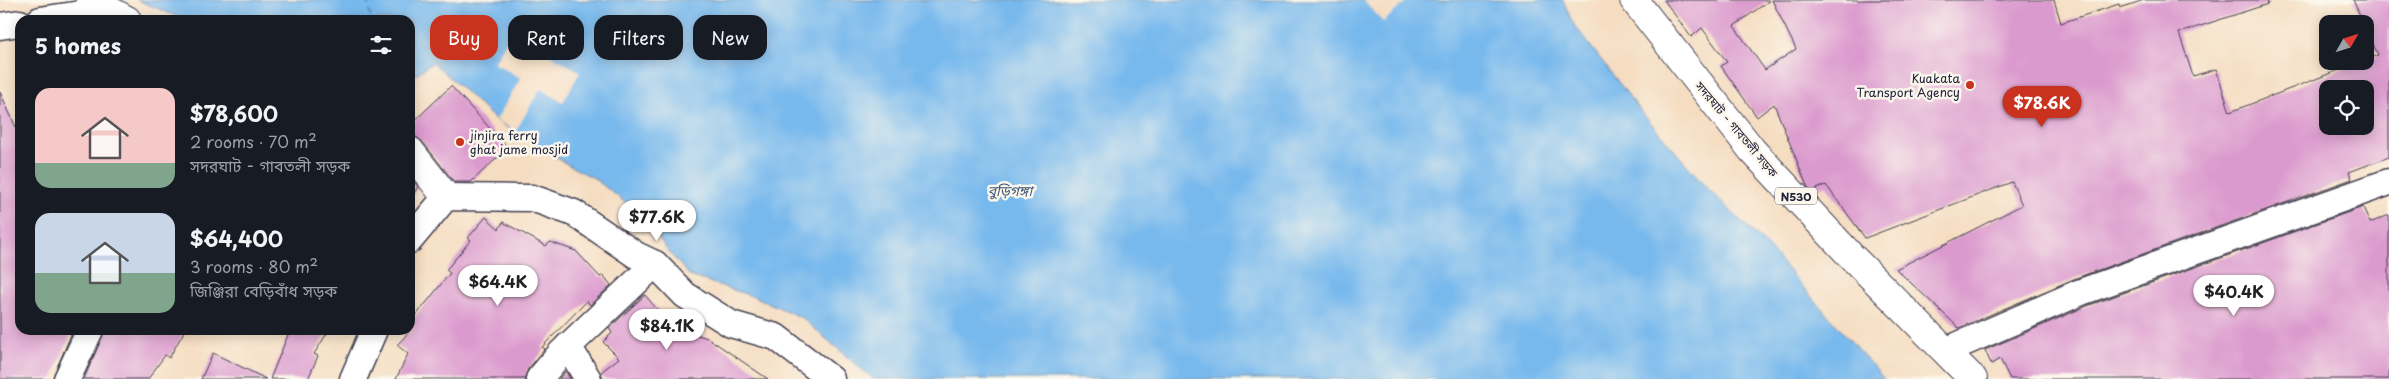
<!DOCTYPE html>
<meta charset="utf-8">
<style>
:root{--surface:#171b24;--page:#242831;--text:#f1f3f6;--muted:#9ea1a6;--accent:#c8321e}
body{margin:0;font-family:"Playpen Sans","Noto Sans Bengali",sans-serif;background:var(--page);color:var(--text);height:100vh;display:flex;flex-direction:column;font-size:19px;white-space:nowrap}
*{box-sizing:border-box;margin:0}
p{font-size:16px;color:var(--muted)}
.icon{flex:none;width:28px;height:28px;fill:none;stroke:currentColor;stroke-width:2;stroke-linecap:round;stroke-linejoin:round}
.map{position:relative;flex:1;overflow:hidden}
.sheet{position:absolute;left:15px;top:15px;width:400px;height:320px;display:flex;flex-direction:column;background:var(--surface);border-radius:15px;box-shadow:0 2px 12px #0003}
.sheet>*{flex:none}
.top-card{position:absolute;left:430px;top:15px;width:475px;height:45px;display:flex;gap:10px}
.needle{width:32px;rotate:51deg}
.tools{position:absolute;left:2319px;top:15px;display:grid;gap:10px}
.tools a{display:grid;place-items:center;width:55px;height:55px;border-radius:10px;background:var(--surface);box-shadow:0 2px 12px #0003;font-size:25px}
.price{position:absolute;translate:-50% -42px;padding:0 11px;border-radius:18px;background:#fff;color:#222;font-size:16px;line-height:32px;filter:drop-shadow(0 1px 2px #0008)}
.price::after{content:'';position:absolute;left:50%;top:30px;width:15px;height:11px;margin-left:-8px;background:inherit;clip-path:polygon(0 0,100% 0,50% 100%)}
.price.on{background:var(--accent);color:#fff}
ul{padding:0;list-style:none}
li{display:flex;align-items:center;gap:15px;height:125px;padding:0 20px}
li span{display:grid;place-items:center;flex:none;width:140px;height:100px;border-radius:15px;color:#555}
li>.icon{margin-inline-start:auto}
span .icon{width:60px;height:60px;fill:#fffc;stroke-width:1}
li b{font-size:21px}
h2{display:flex;justify-content:space-between;align-items:center;height:60px;padding:0 20px;font-size:21px}
.tag{padding:0 18px;border-radius:15px;background:var(--surface);box-shadow:0 2px 12px #0003;font-size:18px;line-height:45px}
.tag.on{background:var(--accent);color:#fff}
.map>svg:first-child{display:block}
</style>
<div class="map">
<svg width="2389" height="379" viewBox="0 0 2389 379">
<rect width="100%" height="100%" fill="#fbf7ec"/>
<filter id="ink" filterUnits="userSpaceOnUse"><feTurbulence type="fractalNoise" baseFrequency=".02" numOctaves="2"/><feDisplacementMap in="SourceGraphic" scale="10" xChannelSelector="R" yChannelSelector="G"/><feConvolveMatrix kernelMatrix="1 2 1 2 8 2 1 2 1" color-interpolation-filters="sRGB"/></filter>
<filter id="wash" filterUnits="userSpaceOnUse"><feTurbulence type="fractalNoise" baseFrequency=".0096" numOctaves="4" result="noise"/><feDisplacementMap in="SourceGraphic" scale="20" xChannelSelector="R" yChannelSelector="G"/><feGaussianBlur stdDeviation="1.12" result="paint"/><feColorMatrix in="noise" values="0 0 0 0 0 0 0 0 0 0 0 0 0 0 0 0 0 1.4 0 .05"/><feComposite in="paint" operator="in"/></filter>
<g filter="url(#wash)">
<rect width="100%" height="100%" fill="#f5ddc1"/>
<!-- water -->
<polygon fill="#78b9ed" stroke="#4d6e94" points="137,0 1563,0 1572,22 1639,109 1704,185 1766,245 1884,379 873,379 802,318 758,298 690,276 667,250 649,223 632,208 594,178 572,167 496,120 433,62 410,79 410,20 185,20"/>
<!-- pier -->
<g fill="#f5ddc1">
<polygon points="1364,0 1408,0 1383,22"/>
<polygon points="512,32 580,72 563,102 540,89 516,131 496,120 521,78 494,63"/>
</g>
<g fill="none" stroke-linecap="round" stroke-linejoin="round">
<!-- ferry -->
<polyline stroke="#405779" stroke-width="1" stroke-dasharray="6 5" stroke-linecap="butt" points="367,0 371,20"/>
</g>
<g id="blocks">
<!-- building -->
<g fill="#db9ace" fill-rule="evenodd">
<path d="M1664,0H1770L1734,26L1765,70L1796,49L1772,0H2054L2061,23L2119,4L2120,8L2144,0H2267L2268,4L2179,33L2193,76L2216,69L2230,112L2378,55L2353,0H2389V157L2349,172L2352,179L2076,278L1959,328L1896,269L2022,205L2012,182L1865,238L1826,185L1812,191L1807,186L1774,104L1757,117L1721,66L1727,62L1702,28L1691,37ZM2328,89H2365V126H2328Z"/>
<polygon points="451,86 508,148 471,182 454,182 422,141 416,137 410,136 410,125"/>
<polygon points="0,92 20,136 20,330 73,330 52,379 0,379"/>
<polygon points="410,176 418,187 410,199"/>
<polygon points="2363,207 2370,223 2389,215 2389,379 2010,379 2000,359 1991,364 1985,350 2087,306"/>
<polygon points="486,217 499,229 503,222 546,246 550,242 576,251 600,277 603,275 611,285 590,305 587,301 542,347 545,349 528,369 524,379 396,379 408,354 397,345 410,331 410,323 450,273 446,270 471,240 468,238"/>
<polygon points="645,295 673,328 708,338 768,379 603,379 601,372 619,358 603,342 612,333 609,328"/>
<polygon points="105,330 185,330 169,358 165,355 148,379 84,379"/>
<polygon points="290,330 329,330 314,354 318,356 308,379 270,379"/>
<polygon points="213,353 266,379 201,379"/>
<polygon points="566,371 570,379 559,379"/>
</g>
</g>
</g>
<g filter="url(#ink)">
<use href="#blocks" fill-opacity="0" stroke="#423e4f" stroke-width="1"/>
<g fill="none" stroke-linecap="round" stroke-linejoin="round">
<!-- minor casing -->
<g stroke="#423e4f" stroke-width="29">
<g id="minor">
<polyline points="40,20 108,10"/>
<polyline points="0,26 20,23"/>
<polyline points="410,240 446,197 532,198 574,213 636,255 655,264 685,295 731,324 776,337 831,379"/>
<polyline points="568,346 588,379"/>
<polyline points="1945,351 2081,292 2389,182"/>
<polyline points="67,379 90,330"/>
<polyline points="353,379 374,330"/>
<polyline points="539,379 561,353 655,264"/>
</g>
</g>
<!-- tertiary casing -->
<g stroke="#423e4f" stroke-width="30">
<g id="tertiary">
<polyline points="90,0 127,20"/>
<polyline points="410,151 446,197"/>
</g>
</g>
<!-- trunk casing -->
<g stroke="#423e4f" stroke-width="30">
<polyline id="trunk" points="1634,0 1752,150 1850,255 1973,379"/>
</g>
<!-- minor -->
<use href="#minor" stroke="#fff" stroke-width="26"/>
<!-- tertiary -->
<use href="#tertiary" stroke="#fff" stroke-width="28"/>
<!-- trunk -->
<use href="#trunk" stroke="#fff" stroke-width="28"/>
</g>
</g>
<!-- markers -->
<g fill="#c8321e" stroke="#fbf7ec" stroke-width="2">
<circle cx="1970" cy="85" r="5"/>
<circle cx="460" cy="142" r="5"/>
</g>
<g text-anchor="middle" dominant-baseline="central" stroke-width="5" stroke-linejoin="round" paint-order="stroke">
<!-- shield labels -->
<rect fill="#fbf7ec" stroke="#636270" stroke-width="1" x="1775" y="187.5" width="42" height="17" rx="4"/>
<g font-size="11" font-weight="bold" fill="#22223b">
<text x="1796" y="196">N530</text>
</g>
<!-- poi labels -->
<g font-size="12" fill="#22223b" stroke="#fbf7ec" text-anchor="end">
<text x="1960" y="78">Kuakata<tspan x="1960" dy="14">Transport Agency</tspan></text>
<text x="470" y="135" text-anchor="start">jinjira ferry<tspan x="470" dy="14">ghat jame mosjid</tspan></text>
</g>
<!-- street labels -->
<g font-size="12" fill="#22223b" stroke="#fbf7ec">
<text transform="translate(1737 129) rotate(50)">সদরঘাট - গাবতলী সড়ক</text>
</g>
<!-- water labels -->
<g font-size="14" font-style="italic" fill="#405779" stroke="#fbf7ec">
<text x="1010" y="190">বুড়িগঙ্গা</text>
</g>
</g>
</svg>
<div class="tools">
<a><svg class="needle" viewBox="-14 -14 28 28"><path d="M0-13l5 13h-10z" fill="#e53935"/><path d="M0 13l5-13h-10z" fill="#9ea1a6"/></svg></a>
<a><svg class="icon" aria-label="locate" viewBox="0 0 24 24"><circle cx="12" cy="12" r="6"/><path d="M12 2v4M12 18v4M2 12h4M18 12h4"/></svg></a>
</div>
<b class="price on" style="left:2042px;top:128px">$78.6K</b>
<b class="price" style="left:657px;top:242px">$77.6K</b>
<b class="price" style="left:498px;top:307px">$64.4K</b>
<b class="price" style="left:2234px;top:317px">$40.4K</b>
<b class="price" style="left:667px;top:351px">$84.1K</b>
<div class="top-card">
<a class="tag on">Buy</a>
<a class="tag">Rent</a>
<a class="tag">Filters</a>
<a class="tag">New</a>
</div>
<section class="sheet">
<h2>5 homes<svg class="icon" aria-label="filters" viewBox="0 0 24 24"><path d="M4 7h16M4 17h16"/><circle cx="9" cy="7" r="2"/><circle cx="15" cy="17" r="2"/></svg></h2>
<ul>
<li><span style="background:linear-gradient(#f6c9c9 75%,#7fa58c 0)"><svg class="icon" aria-label="home" viewBox="0 0 24 24"><path d="M3 11l9-7 9 7M6 9v11h12V9"/></svg></span><div><b>$78,600</b><p>2 rooms · 70 m²</p><p>সদরঘাট - গাবতলী সড়ক</p></div></li>
<li><span style="background:linear-gradient(#c9d6e8 60%,#7fa58c 0)"><svg class="icon" aria-label="home" viewBox="0 0 24 24"><path d="M3 11l9-7 9 7M6 9v11h12V9"/></svg></span><div><b>$64,400</b><p>3 rooms · 80 m²</p><p>জিঞ্জিরা বেড়িবাঁধ সড়ক</p></div></li>
</ul>
</section>
</div>
